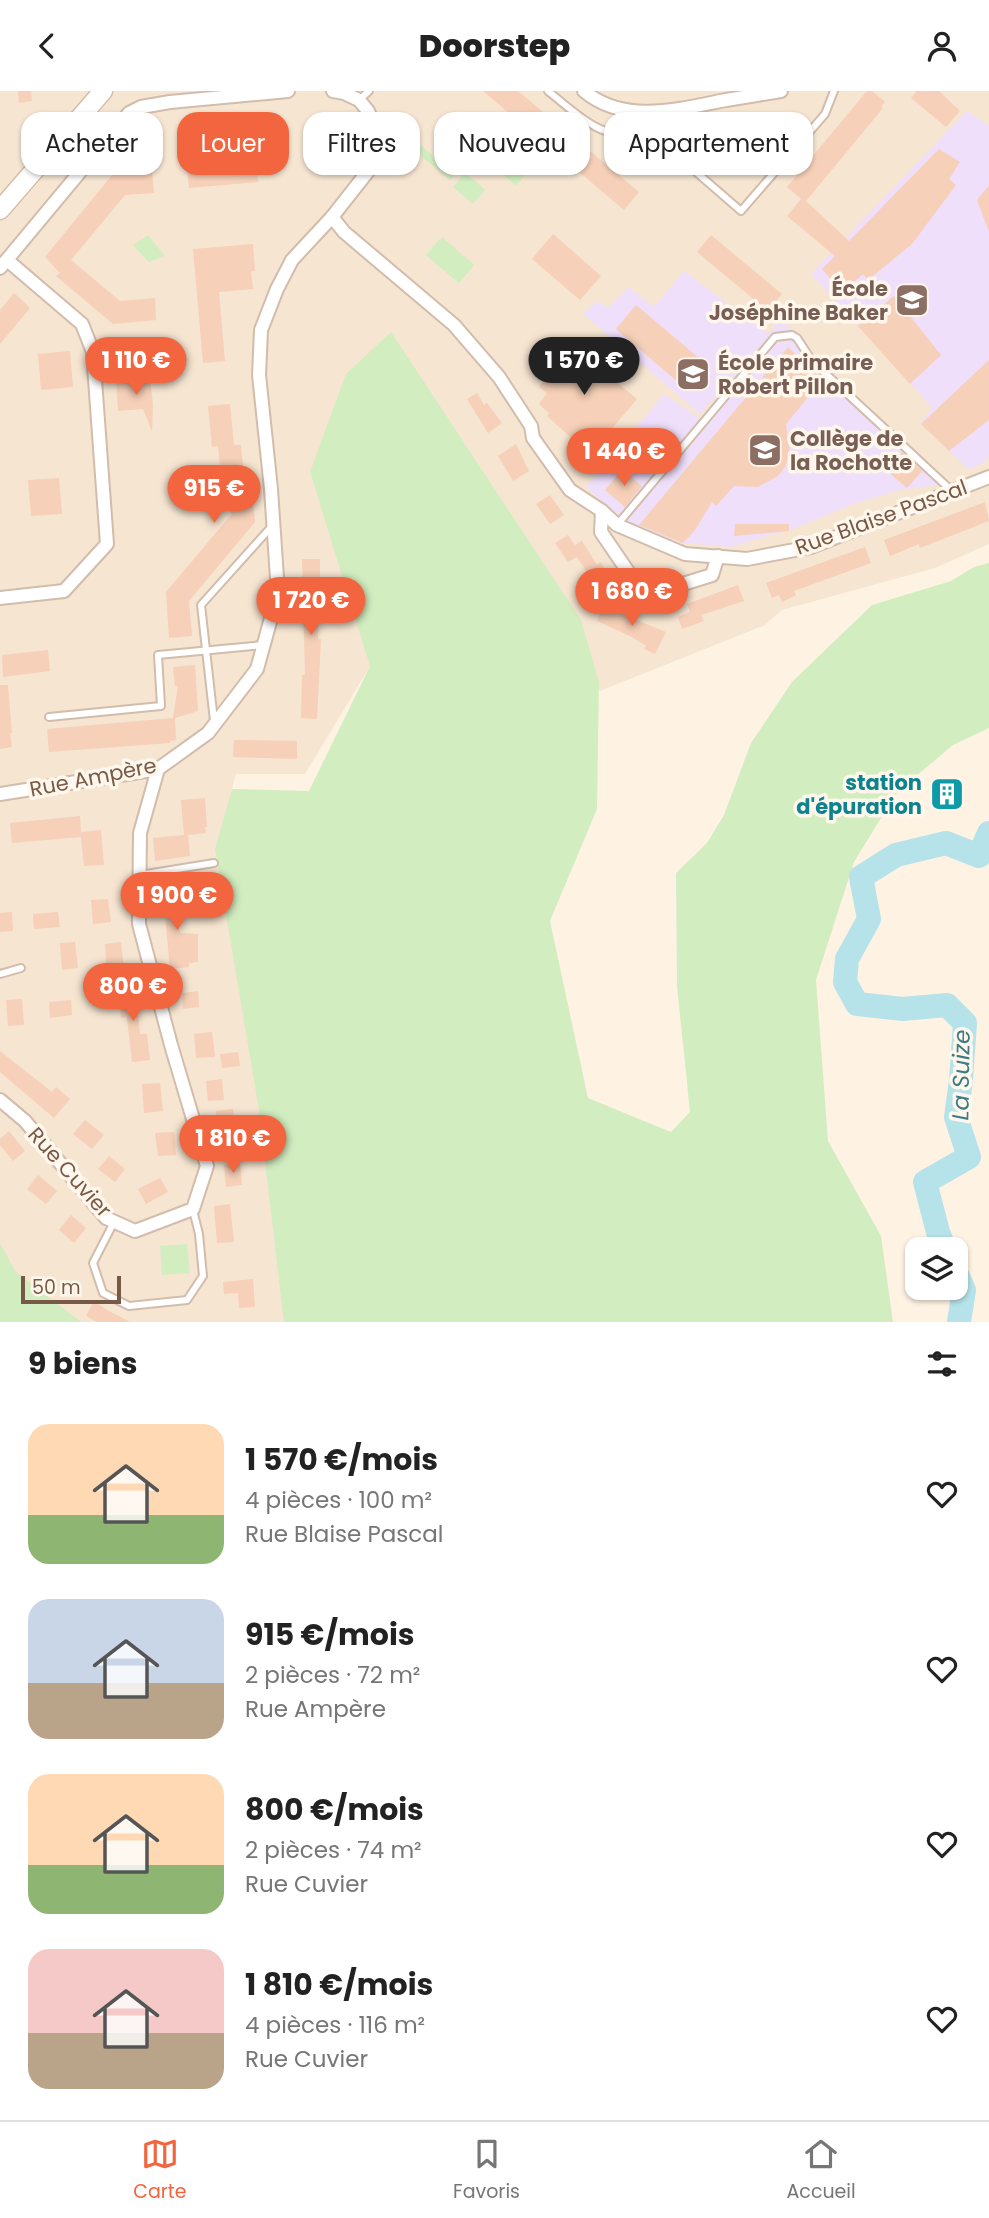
<!DOCTYPE html>
<html lang="fr">
<meta charset="utf-8">
<style>
:root{--surface:#fff;--page:#f2f2f2;--text:#222;--muted:#767676;--line:#e0e0e0;--accent:#f2653e}
body{margin:0;font-family:Poppins,sans-serif;background:var(--page);color:var(--text);height:100vh;display:flex;flex-direction:column;font-size:26px;white-space:nowrap}
*{box-sizing:border-box;margin:0}
p{font-size:23px;color:var(--muted)}
.icon{flex:none;width:38px;height:38px;fill:none;stroke:currentColor;stroke-width:2;stroke-linecap:round;stroke-linejoin:round}
.map{position:relative;height:1231px;overflow:hidden}
.details{display:flex;flex-direction:column;background:var(--surface);flex:1}
.details>*{flex:none}
.hud{position:absolute;left:21px;top:21px;width:948px;height:63px;display:flex;gap:14px}
.controls{position:absolute;left:905px;top:1146px;display:grid;gap:14px}
.controls a{display:grid;place-items:center;width:63px;height:63px;border-radius:14px;background:var(--surface);box-shadow:0 2px 5px #0004;font-size:35px}
.scale{position:absolute;left:21px;bottom:18px;width:100px;box-sizing:border-box;padding-left:7px;border:4px solid #785847;border-top:0;font-size:19px;line-height:24px;white-space:nowrap;color:#785847;-webkit-text-stroke:5px #fff7eb;paint-order:stroke}
.price{position:absolute;translate:-50% -60px;padding:0 16px;border-radius:24px;background:var(--accent);color:#fff;font-size:23px;line-height:46px;filter:drop-shadow(0 2px 4px #0008)}
.price::after{content:'';position:absolute;left:50%;top:42px;width:21px;height:16px;margin-left:-10px;background:inherit;clip-path:polygon(0 0,100% 0,50% 100%)}
.price.selected{background:#222;color:#fff}
ul{padding:0;list-style:none}
li{display:flex;align-items:center;gap:21px;height:175px;padding:0 28px}
li span{display:grid;place-items:center;flex:none;width:196px;height:140px;border-radius:21px;color:#555}
li>.icon{margin-inline-start:auto}
span .icon{width:84px;height:84px;fill:#fffc;stroke-width:1}
li b{font-size:30px}
h2{display:flex;justify-content:space-between;align-items:center;height:84px;padding:0 28px;font-size:30px}
.tag{padding:0 24px;border-radius:21px;background:var(--surface);box-shadow:0 2px 5px #0004;font-size:24px;line-height:63px}
.tag.selected{background:var(--accent);color:#fff}
header{display:flex;justify-content:space-between;align-items:center;height:91px;padding:0 28px;background:var(--surface);font-size:32px;font-weight:800}
.tab-bar{display:flex;justify-content:space-around;align-items:center;height:98px;border-top:2px solid var(--line);background:var(--surface);font-size:19px;color:var(--muted)}
.tab-bar a{display:grid;justify-items:center;gap:4px}
.tab-bar .selected{color:var(--accent)}
.map>svg:first-child{display:block}
</style>
<header><svg class="icon" aria-label="back" viewBox="0 0 24 24"><path d="M15 5l-7 7 7 7"/></svg>Doorstep<svg class="icon" aria-label="person" viewBox="0 0 24 24"><circle cx="12" cy="8" r="4"/><path d="M4 21q1-7 8-7t8 7"/></svg></header>
<div class="map">
<svg width="989" height="1231" viewBox="0 0 989 1231">
<rect width="100%" height="100%" fill="#fef3e3"/>
<!-- residential -->
<polygon fill="#f6e5d1" points="0,0 989,0 989,453 935,477 782,519 765,534 600,600 388,277 310,382 372,572 305,683 236,683 218,750 299,1231 25,1231 0,1195"/>
<!-- education -->
<g fill="#f0dffa">
<polygon points="967,20 989,35 989,365 984,371 969,379 921,333 932,316 811,183"/>
<polygon points="684,180 768,243 780,229 806,250 813,267 949,392 900,399 853,413 796,437 730,456 683,452 669,448 631,432 602,411 586,396 664,303 700,327 765,247 700,323 583,223 596,210 608,217 629,196 654,216"/>
</g>
<!-- green -->
<g fill="#d2edc0">
<circle cx="466" cy="56" r="9"/>
<polygon points="419,53 455,83 450,89 414,59"/>
<polygon points="503,64 526,83 516,95 494,75"/>
<polygon points="465,81 485,99 473,113 453,96"/>
<polygon points="148,144 165,165 149,171 133,154"/>
<polygon points="442,146 474,174 459,192 426,164"/>
<polygon points="391,241 581,529 599,591 597,718 550,830 588,1007 671,1041 690,1021 677,895 676,782 707,752 724,724 751,652 792,591 872,514 951,490 974,476 989,472 989,637 953,654 897,701 854,771 816,889 828,1050 881,1145 893,1231 284,1231 259,1019 215,758 232,698 309,700 370,575 310,381 346,283"/>
<polygon points="0,1153 16,1181 81,1231 0,1231"/>
<polygon points="187,1153 190,1182 162,1184 160,1155"/>
</g>
<g fill="none" stroke-linecap="round" stroke-linejoin="round">
<!-- river -->
<g stroke="#b6e2e9" stroke-width="24">
<polyline points="945,1158 938,1141 925,1091 969,1066 956,1026 961,989 965,932 947,914 903,918 857,913 845,891 847,868 869,828 861,786 896,764 946,752 979,765 989,742"/>
<polyline points="956,1181 964,1199 959,1231"/>
</g>
</g>
<!-- building -->
<g fill="#f6d0b8">
<polygon points="18,0 31,0 32,10 19,12"/>
<polygon points="483,0 518,0 639,101 624,119"/>
<polygon points="867,0 872,0 885,11 881,16 883,17 806,110 849,150 939,58 960,71 949,88 956,94 912,153 868,189 863,183 842,201 822,178 835,165 787,125 801,108 787,96"/>
<polygon points="917,0 939,0 960,20 946,36 911,7"/>
<polygon points="275,32 278,73 256,75 258,91 189,97 187,75 256,69 253,35"/>
<polygon points="152,80 154,102 125,104 71,169 120,210 155,207 156,229 113,233 56,185 60,182 45,166 113,83"/>
<polygon points="989,94 989,138 988,138 977,109"/>
<polygon points="553,143 601,185 580,209 532,168"/>
<polygon points="711,144 782,203 768,220 697,161"/>
<polygon points="253,153 255,180 251,180 253,198 219,201 225,270 203,272 193,158"/>
<polygon points="14,202 30,217 0,253 0,219"/>
<polygon points="894,205 941,264 910,293 858,235"/>
<polygon points="636,214 706,273 685,297 616,238"/>
<polygon points="573,255 637,308 602,349 589,338 577,352 547,325 549,322 539,313 547,302 539,296"/>
<polygon points="788,256 823,288 786,333 790,362 785,376 778,385 758,396 734,395 716,415 712,411 695,439 683,452 639,434"/>
<polygon points="70,260 73,296 41,299 38,263"/>
<polygon points="989,269 989,329 949,360 921,333"/>
<polygon points="150,287 153,314 152,340 143,318 118,320 116,290"/>
<polygon points="477,302 484,314 487,312 502,332 488,342 467,308"/>
<polygon points="230,313 234,354 241,354 245,394 251,394 255,431 189,510 192,545 169,547 166,501 231,424 229,396 222,396 218,355 212,356 208,315"/>
<polygon points="516,353 529,380 513,390 498,365"/>
<polygon points="902,361 922,380 907,397 887,380"/>
<polygon points="622,379 642,395 625,416 605,399"/>
<polygon points="59,387 62,423 31,425 28,389"/>
<polygon points="550,404 564,424 550,433 536,413"/>
<polygon points="985,411 989,430 920,457 919,453 890,465 884,449"/>
<polygon points="735,433 789,433 789,440 734,445"/>
<polygon points="568,444 575,454 582,450 597,474 600,471 612,488 598,498 577,466 568,471 555,452"/>
<polygon points="865,456 871,472 794,500 796,504 782,511 779,504 772,507 766,492"/>
<polygon points="302,468 320,468 320,510 324,510 324,522 318,522 318,548 321,548 317,628 301,627 302,584 305,584"/>
<polygon points="738,494 744,510 701,524 704,530 682,538 678,526 690,521 687,513"/>
<polygon points="604,513 616,518 615,520 666,541 655,563 644,558 646,555 632,546 597,530"/>
<polygon points="48,559 50,580 3,586 2,564"/>
<polygon points="195,574 198,620 175,627 176,649 170,650 170,652 49,661 47,638 173,627 178,595 175,595 173,576"/>
<polygon points="0,594 8,594 12,642 10,642 12,656 0,658"/>
<polygon points="234,649 297,650 297,668 233,666"/>
<polygon points="205,707 207,736 205,736 206,742 188,744 190,765 155,770 153,747 184,744 181,709"/>
<polygon points="80,725 81,741 101,739 104,774 84,775 81,746 12,752 10,732"/>
<polygon points="181,799 183,815 177,819 180,842 198,843 198,871 189,872 189,876 170,878 165,824 160,825 157,801"/>
<polygon points="108,808 111,831 93,833 91,809"/>
<polygon points="12,821 13,840 0,841 0,822"/>
<polygon points="58,821 60,836 34,838 33,823"/>
<polygon points="75,851 78,877 62,879 60,852"/>
<polygon points="121,851 124,878 107,880 105,853"/>
<polygon points="133,892 134,904 136,903 140,943 147,943 150,969 132,971 127,926 121,927 118,894"/>
<polygon points="198,900 199,916 183,918 182,902"/>
<polygon points="22,908 24,934 8,935 6,909"/>
<polygon points="71,909 72,924 50,927 49,911"/>
<polygon points="212,941 215,966 196,967 194,943"/>
<polygon points="0,960 52,1001 56,996 70,1008 54,1027 0,981"/>
<polygon points="238,961 240,975 222,977 220,963"/>
<polygon points="222,988 224,1009 208,1010 206,990"/>
<polygon points="160,992 163,1020 144,1022 142,993"/>
<polygon points="233,1018 237,1051 219,1053 216,1020"/>
<polygon points="85,1029 104,1044 92,1058 73,1043"/>
<polygon points="9,1040 25,1060 13,1070 0,1054 0,1048"/>
<polygon points="174,1041 176,1064 158,1065 155,1042"/>
<polygon points="109,1065 125,1078 115,1091 98,1078"/>
<polygon points="240,1073 242,1094 226,1096 224,1074"/>
<polygon points="38,1084 57,1100 46,1113 27,1098"/>
<polygon points="160,1087 168,1101 146,1113 138,1098"/>
<polygon points="230,1113 234,1151 217,1152 214,1115"/>
<polygon points="71,1124 86,1137 74,1152 59,1139"/>
<polygon points="253,1188 255,1216 239,1217 238,1202 224,1203 223,1191"/>
<polygon points="94,1210 107,1219 130,1231 97,1231 86,1225"/>
</g>
<g fill="none" stroke-linecap="round" stroke-linejoin="round">
<!-- lane casing -->
<g stroke="#d2bcab" stroke-width="10">
<g id="lane">
<path d="M548,0C563,12 579,27 596,36C637,58 732,34 778,27L806,45"/>
<polyline points="359,9 369,0"/>
<polyline points="669,20 669,44 681,68 741,120 825,23 834,0"/>
<polyline points="617,434 775,246 792,244 797,247 812,270 953,401"/>
<polyline points="49,626 161,615 158,564 263,554"/>
<polyline points="214,630 201,514 272,435"/>
<polyline points="140,784 214,772"/>
<polyline points="0,883 21,877"/>
<polyline points="114,1131 93,1172 103,1202 129,1215 187,1209 203,1185 199,1143 193,1119"/>
</g>
</g>
<!-- street casing -->
<g stroke="#d2bcab" stroke-width="16">
<g id="street">
<path d="M584,0C624,34 680,18 726,9C744,6 763,3 781,0"/>
<polyline points="332,126 344,141 454,234 499,286 531,335 533,347 570,399 602,420 617,434 685,463 747,468 811,456 989,386"/>
<polyline points="0,177 129,22 141,16 170,11 288,0"/>
<polyline points="602,420 601,441 633,488 667,498 712,484 718,465"/>
<polyline points="0,507 64,500 107,453 93,261 82,233 7,169"/>
<polyline points="0,703 158,678 208,642 257,578 278,502 271,398 259,284 261,239 277,198 292,169 332,126 369,79 379,52 375,36 368,20 359,9 344,2 333,0"/>
<polyline points="0,1009 25,1030 106,1127 135,1140 193,1118 207,1075 171,954 139,833 140,742 158,678"/>
</g>
</g>
<!-- secondary casing -->
<g stroke="#d6bca8" stroke-width="21">
<polyline id="secondary" points="0,119 103,0"/>
</g>
<!-- lane -->
<use href="#lane" stroke="#fff" stroke-width="6"/>
<!-- street -->
<use href="#street" stroke="#fff" stroke-width="12"/>
<!-- secondary -->
<use href="#secondary" stroke="#fff" stroke-width="18"/>
</g>
<!-- icons -->
<defs>
<g id="school-square" transform="scale(1.75)"><rect x="-9" y="-9" width="18" height="18" rx="4" fill="#8d6e63" stroke="#fff7eb"/><path d="M0-5L7-2L0 1L-7-2ZM-4 1L0 2.5L4 1V4Q0 6-4 4Z" fill="#fff"/></g>
<g id="building-square" transform="scale(1.75)"><rect x="-9" y="-9" width="18" height="18" rx="4" fill="#0f9aa8" stroke="#fff7eb"/><path d="M-4-6H4V6H1V3H-1V6H-4ZM-2.5-4.3h1.7v1.8h-1.7ZM.8-4.3h1.7v1.8H.8ZM-2.5-1h1.7V.8h-1.7ZM.8-1h1.7V.8H.8Z" fill="#fff"/></g>
</defs>
<g fill-rule="evenodd">
<use href="#school-square" x="912" y="209"/>
<use href="#school-square" x="693" y="283"/>
<use href="#school-square" x="765" y="359"/>
<use href="#building-square" x="947" y="703"/>
</g>
<g text-anchor="middle" dominant-baseline="central" stroke-width="7" stroke-linejoin="round" paint-order="stroke">
<!-- education labels -->
<g font-size="21" font-weight="bold" fill="#785e54" stroke="#fff7eb" text-anchor="start">
<text x="888" y="197" text-anchor="end">École<tspan x="888" dy="24">Joséphine Baker</tspan></text>
<text x="718" y="271">École primaire<tspan x="718" dy="24">Robert Pillon</tspan></text>
<text x="790" y="347">Collège de<tspan x="790" dy="24">la Rochotte</tspan></text>
</g>
<!-- street labels -->
<g font-size="21" fill="#785847" stroke="#fff7eb">
<text transform="translate(881 426) rotate(-20)">Rue Blaise Pascal</text>
<text transform="translate(93 686) rotate(-11)">Rue Ampère</text>
<text transform="translate(70 1081) rotate(48)">Rue Cuvier</text>
</g>
<!-- culture labels -->
<g font-size="21" font-weight="bold" fill="#0d838f" stroke="#fff7eb" text-anchor="end">
<text x="922" y="691">station<tspan x="922" dy="24">d'épuration</tspan></text>
</g>
<!-- water labels -->
<g font-size="23" font-style="italic" fill="#3b7b86" stroke="#fff7eb">
<text transform="translate(961 984) rotate(-89)">La Suize</text>
</g>
</g>
</svg>
<div class="controls">
<a><svg class="icon" aria-label="layers" viewBox="0 0 24 24"><path d="M12 4l9 5-9 5-9-5zM3 14l9 5 9-5"/></svg></a>
</div>
<div class="scale">50 m</div>
<b class="price" style="left:136px;top:306px">1 110 €</b>
<b class="price selected" style="left:584px;top:306px">1 570 €</b>
<b class="price" style="left:624px;top:397px">1 440 €</b>
<b class="price" style="left:214px;top:434px">915 €</b>
<b class="price" style="left:632px;top:537px">1 680 €</b>
<b class="price" style="left:311px;top:546px">1 720 €</b>
<b class="price" style="left:177px;top:841px">1 900 €</b>
<b class="price" style="left:133px;top:932px">800 €</b>
<b class="price" style="left:233px;top:1084px">1 810 €</b>
<div class="hud">
<a class="tag">Acheter</a>
<a class="tag selected">Louer</a>
<a class="tag">Filtres</a>
<a class="tag">Nouveau</a>
<a class="tag">Appartement</a>
</div>
</div>
<section class="details">
<h2>9 biens<svg class="icon" aria-label="filters" viewBox="0 0 24 24"><path d="M4 7h16M4 17h16"/><circle cx="9" cy="7" r="2"/><circle cx="15" cy="17" r="2"/></svg></h2>
<ul>
<li><span style="background:linear-gradient(#ffd9b3 65%,#8fb573 0)"><svg class="icon" aria-label="home" viewBox="0 0 24 24"><path d="M3 11l9-7 9 7M6 9v11h12V9"/></svg></span><div><b>1 570 €/mois</b><p>4 pièces · 100 m²</p><p>Rue Blaise Pascal</p></div><svg class="icon" aria-label="heart" viewBox="0 0 24 24"><path d="M12 20l-8-8c-3-5 5-10 8-4 3-6 11-1 8 4z"/></svg></li>
<li><span style="background:linear-gradient(#c9d6e8 60%,#b9a48a 0)"><svg class="icon" aria-label="home" viewBox="0 0 24 24"><path d="M3 11l9-7 9 7M6 9v11h12V9"/></svg></span><div><b>915 €/mois</b><p>2 pièces · 72 m²</p><p>Rue Ampère</p></div><svg class="icon" aria-label="heart" viewBox="0 0 24 24"><path d="M12 20l-8-8c-3-5 5-10 8-4 3-6 11-1 8 4z"/></svg></li>
<li><span style="background:linear-gradient(#ffd9b3 65%,#8fb573 0)"><svg class="icon" aria-label="home" viewBox="0 0 24 24"><path d="M3 11l9-7 9 7M6 9v11h12V9"/></svg></span><div><b>800 €/mois</b><p>2 pièces · 74 m²</p><p>Rue Cuvier</p></div><svg class="icon" aria-label="heart" viewBox="0 0 24 24"><path d="M12 20l-8-8c-3-5 5-10 8-4 3-6 11-1 8 4z"/></svg></li>
<li><span style="background:linear-gradient(#f6c9c9 60%,#b9a48a 0)"><svg class="icon" aria-label="home" viewBox="0 0 24 24"><path d="M3 11l9-7 9 7M6 9v11h12V9"/></svg></span><div><b>1 810 €/mois</b><p>4 pièces · 116 m²</p><p>Rue Cuvier</p></div><svg class="icon" aria-label="heart" viewBox="0 0 24 24"><path d="M12 20l-8-8c-3-5 5-10 8-4 3-6 11-1 8 4z"/></svg></li>
</ul>
</section>
<nav class="tab-bar">
<a class="selected"><svg class="icon" aria-label="map" viewBox="0 0 24 24"><path d="M3 6l6-2 6 2 6-2v14l-6 2-6-2-6 2zM9 4v14M15 6v14"/></svg>Carte</a>
<a><svg class="icon" aria-label="saved" viewBox="0 0 24 24"><path d="M7 4h10v16l-5-4-5 4z"/></svg>Favoris</a>
<a><svg class="icon" aria-label="home" viewBox="0 0 24 24"><path d="M3 11l9-7 9 7M6 9v11h12V9"/></svg>Accueil</a>
</nav>
